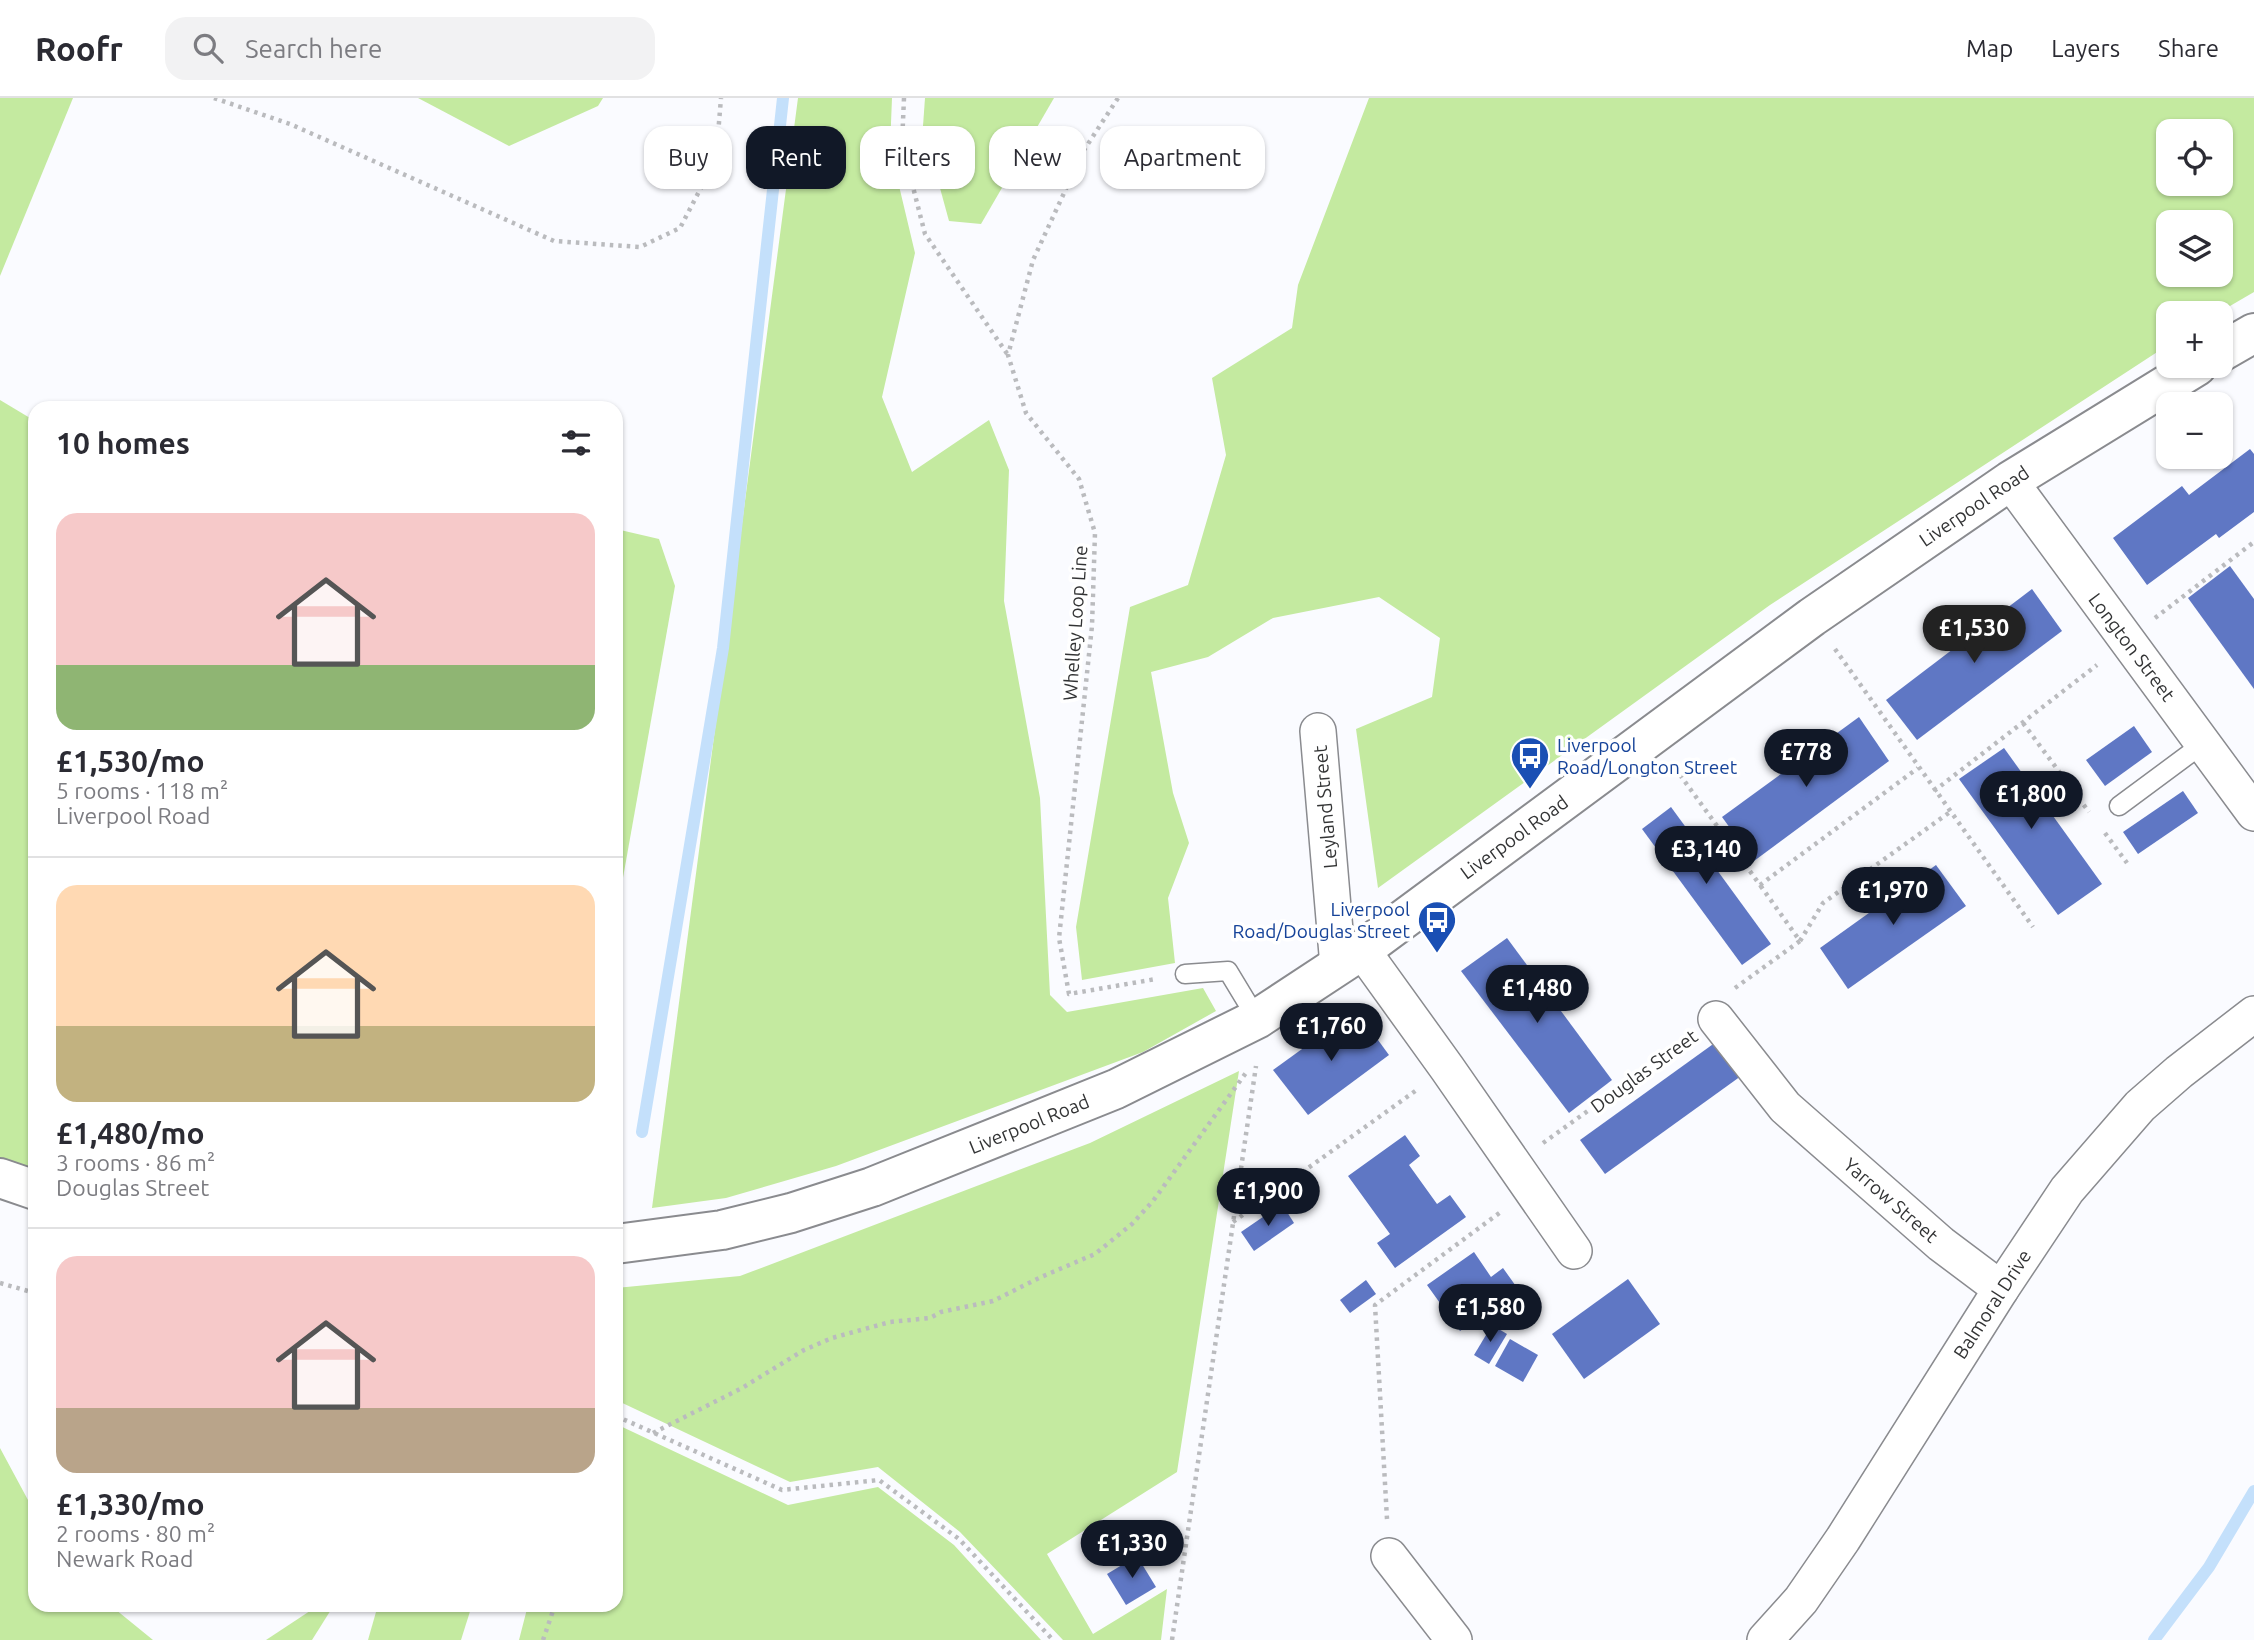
<!DOCTYPE html>
<meta charset="utf-8">
<style>
:root{--surface:#fff;--page:#f2f2f3;--text:#2b2b33;--muted:#7c7c81;--line:#e1e1e2;--accent:#111827}
body{margin:0;font-family:Ubuntu,sans-serif;background:var(--page);color:var(--text);height:100vh;display:flex;flex-direction:column;font-size:26px;white-space:nowrap}
*{box-sizing:border-box;margin:0}
p{font-size:23px;color:var(--muted)}
.icon{flex:none;width:38px;height:38px;fill:none;stroke:currentColor;stroke-width:2;stroke-linecap:round;stroke-linejoin:round}
.map{position:relative;flex:1;overflow:hidden}
.side{position:absolute;left:28px;top:303px;width:595px;height:1211px;display:flex;flex-direction:column;background:var(--surface);border-radius:21px;box-shadow:0 2px 5px #0004}
.side>*{flex:none}
.hud{position:absolute;left:644px;top:28px;width:665px;height:63px;display:flex;gap:14px}
.tools{position:absolute;left:2156px;top:21px;display:grid;gap:14px}
.tools a{display:grid;place-items:center;width:77px;height:77px;border-radius:14px;background:var(--surface);box-shadow:0 2px 5px #0004;font-size:35px}
.price{position:absolute;translate:-50% -60px;padding:0 16px;border-radius:24px;background:var(--accent);color:#fff;font-size:23px;line-height:46px;filter:drop-shadow(0 2px 4px #0008)}
.price::after{content:'';position:absolute;left:50%;top:42px;width:21px;height:16px;margin-left:-10px;background:inherit;clip-path:polygon(0 0,100% 0,50% 100%)}
.price.selected{background:#222;color:#fff}
ul{padding:0;list-style:none}
li{display:grid;align-content:center;gap:14px;height:371px;padding:0 28px}
li+li{border-top:2px solid var(--line)}
li span{display:grid;place-items:center;height:217px;border-radius:21px;color:#555}
li>.icon{margin-inline-start:auto}
span .icon{width:126px;height:126px;fill:#fffc;stroke-width:1}
li b{font-size:30px}
h2{display:flex;justify-content:space-between;align-items:center;height:84px;padding:0 28px;font-size:30px}
.chip{padding:0 24px;border-radius:21px;background:var(--surface);box-shadow:0 2px 5px #0004;font-size:24px;line-height:63px}
.chip.selected{background:var(--accent);color:#fff}
header{display:flex;align-items:center;gap:42px;box-sizing:border-box;height:98px;padding:0 35px;background:var(--surface);border-bottom:2px solid var(--line)}
header strong{font-size:33px}
nav{display:flex;gap:38px;margin-inline-start:auto;font-size:24px}
.search{width:490px;height:63px;background:var(--page);display:flex;align-items:center;gap:18px;box-sizing:border-box;padding:0 24px;border-radius:21px;color:var(--muted);font-size:26px}
.map>svg:first-child{display:block}
</style>
<header>
<strong>Roofr</strong>
<div class="search"><svg class="icon" aria-label="search" viewBox="0 0 24 24"><circle cx="10" cy="10" r="6"/><path d="M15 15l6 6"/></svg>Search here</div>
<nav><a>Map</a><a>Layers</a><a>Share</a></nav>
</header>
<div class="map">
<svg width="2254" height="1542" viewBox="0 0 2254 1542">
<rect width="100%" height="100%" fill="#fafbff"/>
<!-- green -->
<g fill="#c4eaa0" fill-rule="evenodd">
<polygon points="0,0 73,0 0,178"/>
<polygon points="418,0 603,0 598,8 509,48"/>
<polygon points="798,0 892,0 890,50 915,155 882,299 912,374 989,322 1009,372 1004,503 1040,700 1050,897 1067,914 1203,890 1216,913 1143,954 836,1068 726,1100 652,1110"/>
<polygon points="925,0 1054,0 981,126 949,123 923,28"/>
<path d="M1369,0H2254V194L2218,215H2168V247L1770,507L1378,790L1356,631L1432,599L1440,540L1379,499L1273,520L1208,559L1151,574L1173,695L1189,745L1168,800L1175,865L1082,882L1076,829L1130,509L1188,487L1226,357L1212,280L1292,230L1298,187ZM2168,33H2221V86H2168ZM2168,124H2221V177H2168Z"/>
<polygon points="0,302 35,323 35,1077 0,1062"/>
<polygon points="616,431 659,441 675,488 616,819"/>
<polygon points="1239,973 1177,1374 1047,1456 1093,1536 1167,1491 1161,1542 1063,1542 960,1434 878,1369 790,1384 616,1302 616,1190 740,1178 1090,1045"/>
<polygon points="616,1326 788,1407 878,1389 954,1447 1041,1542 519,1542 528,1507 616,1507"/>
<polygon points="0,1350 35,1415 35,1507 110,1507 153,1542 0,1542"/>
<polygon points="319,1507 334,1507 312,1542 266,1542"/>
<polygon points="378,1507 472,1507 461,1542 368,1542"/>
</g>
<g fill="none" stroke-linecap="round" stroke-linejoin="round">
<!-- stream -->
<g stroke="#c4e0fb" stroke-width="12">
<polyline points="642,1034 723,550 783,0"/>
<polyline points="2154,1542 2209,1469 2254,1393"/>
</g>
</g>
<!-- building -->
<g fill="#5f77c4">
<polygon points="2250,351 2254,356 2254,414 2219,440 2216,436 2147,487 2113,440 2182,388 2189,397"/>
<polygon points="2230,468 2254,501 2254,591 2188,500"/>
<polygon points="2032,491 2062,533 1917,642 1886,602"/>
<polygon points="1859,619 1889,663 1754,763 1722,719"/>
<polygon points="2134,628 2152,654 2105,688 2086,662"/>
<polygon points="2004,650 2102,786 2058,817 1959,681"/>
<polygon points="2183,693 2198,715 2138,756 2123,734"/>
<polygon points="1671,709 1771,846 1742,867 1642,731"/>
<polygon points="1936,767 1966,808 1848,891 1820,850"/>
<polygon points="1507,840 1612,982 1569,1015 1461,873"/>
<polygon points="1356,912 1389,957 1308,1017 1273,972"/>
<polygon points="1716,944 1741,978 1605,1076 1580,1042"/>
<polygon points="1405,1037 1420,1058 1409,1067 1437,1106 1450,1097 1466,1119 1395,1170 1377,1145 1390,1136 1348,1078"/>
<polygon points="1282,1106 1294,1125 1254,1153 1241,1134"/>
<polygon points="1474,1154 1491,1179 1503,1170 1518,1191 1460,1233 1427,1187"/>
<polygon points="1628,1181 1660,1226 1584,1281 1552,1236"/>
<polygon points="1366,1182 1376,1196 1350,1215 1340,1202"/>
<polygon points="1492,1227 1507,1236 1489,1266 1474,1257"/>
<polygon points="1510,1241 1538,1257 1523,1284 1495,1268"/>
<polygon points="1137,1458 1156,1489 1126,1507 1107,1476"/>
</g>
<g fill="none" stroke-linecap="round" stroke-linejoin="round">
<!-- lane casing -->
<g stroke="#8a8b8f" stroke-width="21">
<g id="lane">
<polyline points="2119,708 2204,645"/>
<polyline points="1185,876 1228,873 1257,921"/>
</g>
</g>
<!-- street casing -->
<g stroke="#8a8b8f" stroke-width="38">
<g id="street">
<polyline points="2010,383 2254,715"/>
<polyline points="1318,633 1338,868"/>
<polyline points="1362,852 1447,970 1574,1153"/>
<polyline points="1716,921 1785,1009 1941,1146 2001,1191"/>
<polyline points="1389,1458 1454,1542"/>
<polyline points="1765,1542 1801,1502 1843,1441 2001,1191 2067,1092 2140,1008 2179,974 2254,916"/>
</g>
</g>
<!-- primary casing -->
<g stroke="#8a8b8f" stroke-width="42">
<g id="primary">
<polyline points="2221,254 2254,235"/>
<polyline points="0,1080 35,1092"/>
<polyline points="616,1146 722,1132 791,1115 872,1089 1116,991 1257,921 1362,852 1812,519 2010,383 2197,268"/>
</g>
</g>
<!-- path -->
<g stroke="#babbbe" stroke-width="4.5" stroke-dasharray="3.5 5" stroke-linecap="butt">
<polyline points="214,0 290,26 554,143 640,149 680,130 716,61 721,0"/>
<polyline points="904,0 902,46 925,136 1008,257"/>
<polyline points="1118,0 1084,52 1033,162 1008,257 1026,315 1079,381 1095,435 1092,528 1059,840 1069,896 1156,881"/>
<polyline points="2155,520 2254,444"/>
<polyline points="1835,551 2033,829"/>
<polyline points="2023,625 2089,714"/>
<polyline points="1675,670 1760,787 1918,670"/>
<polyline points="1934,693 2097,567"/>
<polyline points="2105,735 2127,765"/>
<polyline points="1800,843 1823,805 1950,714"/>
<polyline points="1735,890 1800,843 1760,787"/>
<polyline points="1543,1045 1687,942"/>
<polyline points="1233,1124 1418,991"/>
<polyline points="0,1185 35,1195"/>
<polyline points="616,1318 782,1392 879,1382 959,1441 1053,1542"/>
<polyline points="653,1335 742,1290 804,1252 832,1240 890,1224 930,1220 941,1214 993,1203 1041,1179 1095,1156 1132,1126 1153,1103 1248,972"/>
<polyline points="1387,1421 1375,1207 1502,1113"/>
<polyline points="543,1542 555,1507"/>
<polyline points="1172,1542 1256,968"/>
</g>
<!-- lane -->
<use href="#lane" stroke="#fff" stroke-width="18"/>
<!-- street -->
<use href="#street" stroke="#fff" stroke-width="35"/>
<!-- primary -->
<use href="#primary" stroke="#fff" stroke-width="38"/>
</g>
<!-- icons -->
<defs>
<g id="bus-pin" transform="scale(2.0125)"><path d="M0 17L-7.5 6A9.5 9.5 0 1 1 7.5 6Z" fill="#1a4fb4" stroke="#fff"/><path d="M-5-6H5V4H4V6H2V4H-2V6H-4V4H-5ZM-3.5-4V0h7V-4ZM-3.5 1.2v1.5H-2V1.2ZM2 1.2v1.5H3.5V1.2Z" fill="#fff"/></g>
</defs>
<g fill-rule="evenodd">
<use href="#bus-pin" x="1530" y="658"/>
<use href="#bus-pin" x="1437" y="822"/>
</g>
<g text-anchor="middle" dominant-baseline="central" stroke-width="7" stroke-linejoin="round" paint-order="stroke">
<!-- street labels -->
<g font-size="19" fill="#333435" stroke="#fff">
<text transform="translate(1974 408) rotate(-34)">Liverpool Road</text>
<text transform="translate(1075 525) rotate(-86)">Whelley Loop Line</text>
<text transform="translate(2132 549) rotate(53)">Longton Street</text>
<text transform="translate(1325 709) rotate(-95)">Leyland Street</text>
<text transform="translate(1514 739) rotate(-36)">Liverpool Road</text>
<text transform="translate(1644 973) rotate(-36)">Douglas Street</text>
<text transform="translate(1029 1026) rotate(-22)">Liverpool Road</text>
<text transform="translate(1891 1102) rotate(41)">Yarrow Street</text>
<text transform="translate(1992 1206) rotate(-57)">Balmoral Drive</text>
</g>
<!-- transit labels -->
<g font-size="19" fill="#164399" stroke="#fff" text-anchor="start">
<text x="1557" y="647">Liverpool<tspan x="1557" dy="22">Road/Longton Street</tspan></text>
<text x="1410" y="811" text-anchor="end">Liverpool<tspan x="1410" dy="22">Road/Douglas Street</tspan></text>
</g>
</g>
</svg>
<div class="tools">
<a><svg class="icon" aria-label="locate" viewBox="0 0 24 24"><circle cx="12" cy="12" r="6"/><path d="M12 2v4M12 18v4M2 12h4M18 12h4"/></svg></a>
<a><svg class="icon" aria-label="layers" viewBox="0 0 24 24"><path d="M12 4l9 5-9 5-9-5zM3 14l9 5 9-5"/></svg></a>
<a>+</a>
<a>−</a>
</div>
<b class="price selected" style="left:1974px;top:567px">£1,530</b>
<b class="price" style="left:1806px;top:691px">£778</b>
<b class="price" style="left:2031px;top:733px">£1,800</b>
<b class="price" style="left:1706px;top:788px">£3,140</b>
<b class="price" style="left:1893px;top:829px">£1,970</b>
<b class="price" style="left:1537px;top:927px">£1,480</b>
<b class="price" style="left:1331px;top:965px">£1,760</b>
<b class="price" style="left:1268px;top:1130px">£1,900</b>
<b class="price" style="left:1490px;top:1246px">£1,580</b>
<b class="price" style="left:1132px;top:1482px">£1,330</b>
<div class="hud">
<a class="chip">Buy</a>
<a class="chip selected">Rent</a>
<a class="chip">Filters</a>
<a class="chip">New</a>
<a class="chip">Apartment</a>
</div>
<section class="side">
<h2>10 homes<svg class="icon" aria-label="filters" viewBox="0 0 24 24"><path d="M4 7h16M4 17h16"/><circle cx="9" cy="7" r="2"/><circle cx="15" cy="17" r="2"/></svg></h2>
<ul>
<li><span style="background:linear-gradient(#f6c9c9 70%,#8fb573 0)"><svg class="icon" aria-label="home" viewBox="0 0 24 24"><path d="M3 11l9-7 9 7M6 9v11h12V9"/></svg></span><div><b>£1,530/mo</b><p>5 rooms · 118 m²</p><p>Liverpool Road</p></div></li>
<li><span style="background:linear-gradient(#ffd9b3 65%,#c2b280 0)"><svg class="icon" aria-label="home" viewBox="0 0 24 24"><path d="M3 11l9-7 9 7M6 9v11h12V9"/></svg></span><div><b>£1,480/mo</b><p>3 rooms · 86 m²</p><p>Douglas Street</p></div></li>
<li><span style="background:linear-gradient(#f6c9c9 70%,#b9a48a 0)"><svg class="icon" aria-label="home" viewBox="0 0 24 24"><path d="M3 11l9-7 9 7M6 9v11h12V9"/></svg></span><div><b>£1,330/mo</b><p>2 rooms · 80 m²</p><p>Newark Road</p></div></li>
</ul>
</section>
</div>
